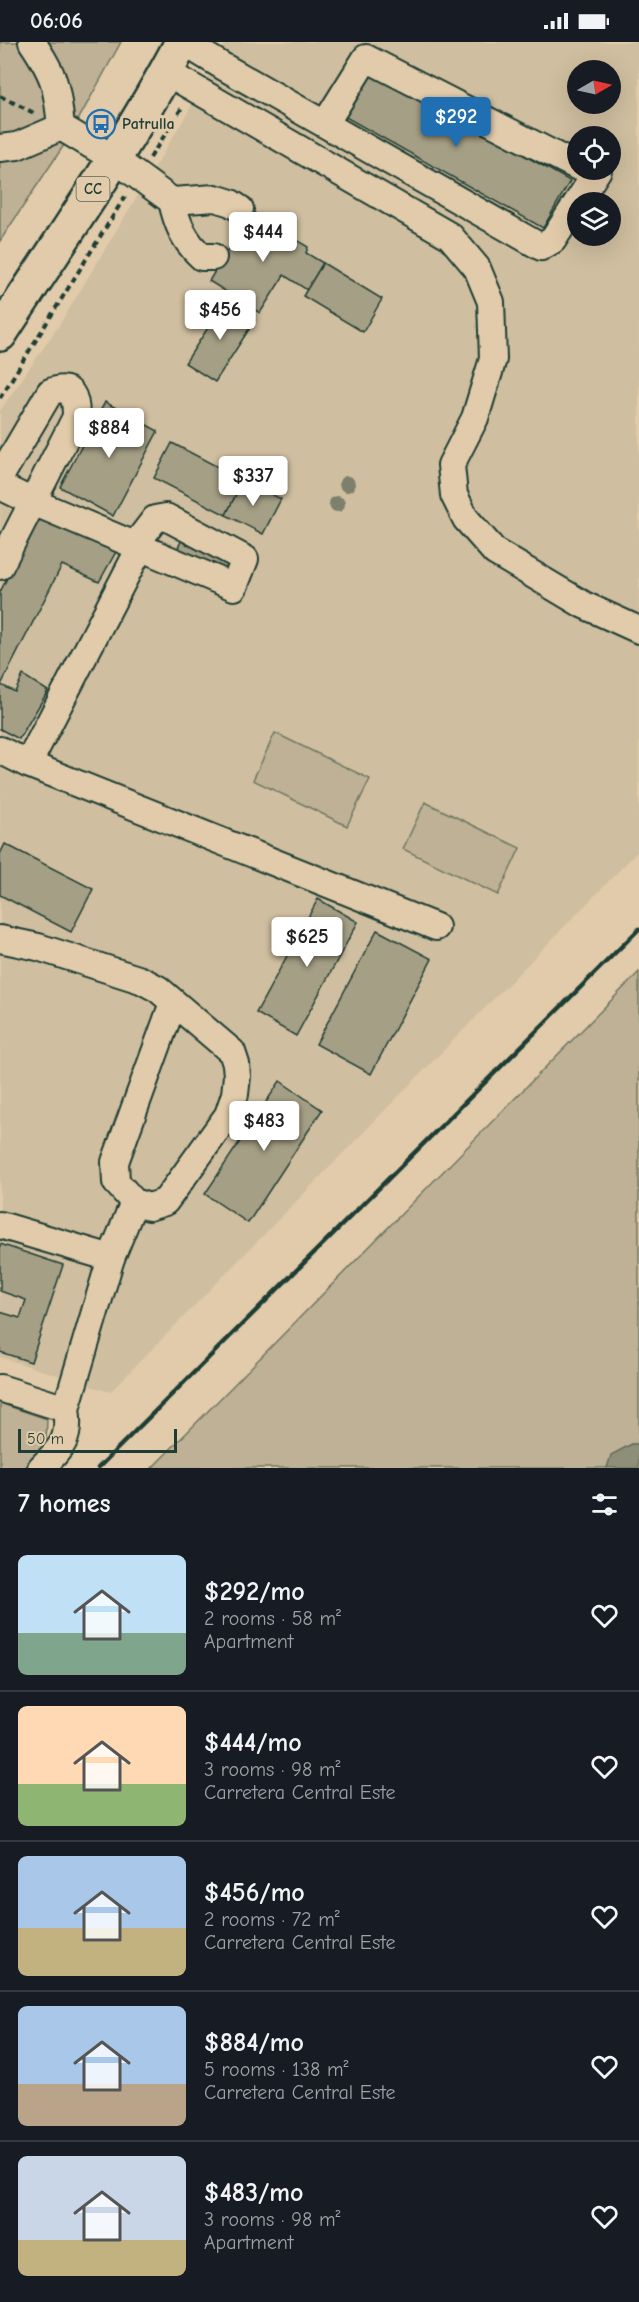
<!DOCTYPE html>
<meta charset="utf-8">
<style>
:root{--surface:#171b24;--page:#20242c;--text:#f1f3f6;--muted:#9ea1a6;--line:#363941;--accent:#1f6fb2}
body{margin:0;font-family:"Comic Neue",sans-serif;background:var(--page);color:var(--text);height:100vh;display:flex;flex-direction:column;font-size:22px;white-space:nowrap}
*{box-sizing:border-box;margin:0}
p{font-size:20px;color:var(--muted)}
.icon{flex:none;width:33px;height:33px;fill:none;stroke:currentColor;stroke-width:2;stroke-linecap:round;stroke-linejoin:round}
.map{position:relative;height:1426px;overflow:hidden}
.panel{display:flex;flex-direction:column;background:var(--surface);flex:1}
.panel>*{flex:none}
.needle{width:39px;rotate:81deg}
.fabs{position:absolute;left:567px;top:18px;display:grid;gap:12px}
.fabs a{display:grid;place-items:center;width:54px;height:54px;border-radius:50%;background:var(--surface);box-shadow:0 6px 24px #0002;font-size:30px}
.scale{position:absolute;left:18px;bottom:15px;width:159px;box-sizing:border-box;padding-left:6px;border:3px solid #1f3d34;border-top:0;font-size:16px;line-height:21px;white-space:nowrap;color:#1f3d34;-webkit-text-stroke:4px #e1cbaa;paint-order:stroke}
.price{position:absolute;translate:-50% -51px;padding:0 14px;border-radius:6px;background:#fff;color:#222;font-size:20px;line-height:39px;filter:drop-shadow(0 2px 3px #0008)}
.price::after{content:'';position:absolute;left:50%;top:36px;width:18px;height:14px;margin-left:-9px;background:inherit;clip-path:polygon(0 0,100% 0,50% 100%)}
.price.selected{background:var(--accent);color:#fff}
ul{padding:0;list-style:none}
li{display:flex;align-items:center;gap:18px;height:150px;padding:0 18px}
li+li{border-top:2px solid var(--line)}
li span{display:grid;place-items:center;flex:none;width:168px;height:120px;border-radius:9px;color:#555}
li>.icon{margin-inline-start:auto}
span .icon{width:72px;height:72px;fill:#fffc;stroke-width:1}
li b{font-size:26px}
h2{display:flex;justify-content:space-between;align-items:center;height:72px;padding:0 18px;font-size:26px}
.status{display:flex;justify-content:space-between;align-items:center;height:42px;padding:0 30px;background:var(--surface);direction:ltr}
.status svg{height:16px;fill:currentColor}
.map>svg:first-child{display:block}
</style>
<div class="status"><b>06:06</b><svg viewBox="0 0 49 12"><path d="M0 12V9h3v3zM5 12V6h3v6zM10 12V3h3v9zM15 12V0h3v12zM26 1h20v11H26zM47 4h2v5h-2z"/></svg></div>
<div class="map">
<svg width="639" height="1426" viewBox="0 0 639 1426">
<rect width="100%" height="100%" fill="#e1cbaa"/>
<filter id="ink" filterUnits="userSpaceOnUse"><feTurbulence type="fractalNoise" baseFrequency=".0167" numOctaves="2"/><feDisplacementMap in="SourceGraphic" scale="12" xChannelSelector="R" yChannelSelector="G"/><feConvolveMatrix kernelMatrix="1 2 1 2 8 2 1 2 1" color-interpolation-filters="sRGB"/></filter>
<g filter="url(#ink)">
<!-- built -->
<path fill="#cfbe9f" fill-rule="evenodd" d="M226,0H639V808L110,1350L0,1315V369L60,282L188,70ZM578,28H610V62H578ZM578,94H610V128H578ZM578,160H610V194H578Z"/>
<!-- green -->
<g fill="#beb195" stroke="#6e7764" stroke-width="1.5">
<polygon points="0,0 121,0 66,100 0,199"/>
<polygon points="275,691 370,737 347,784 253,738"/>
<polygon points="425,760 520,806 498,853 403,807"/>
<polygon points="639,930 639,1402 632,1402 612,1413 607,1426 152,1426"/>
<polygon points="0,1361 47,1377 46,1401 24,1426 0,1426"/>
</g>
<!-- water -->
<polygon fill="#8f8f79" stroke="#626e5d" stroke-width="1.5" points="632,1402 639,1402 639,1426 607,1426 611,1413"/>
<!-- building -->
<g fill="#a59f85" stroke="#1f3d34" stroke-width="1.5">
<polygon points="368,26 570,139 543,186 342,73"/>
<polygon points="251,169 308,205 306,211 323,221 307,248 284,233 260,271 209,239"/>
<polygon points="323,221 382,257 363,290 303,254"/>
<polygon points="226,258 255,278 215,340 185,321"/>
<polygon points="105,360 158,389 113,474 60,445"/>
<polygon points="172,401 243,438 226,473 154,436"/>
<polygon points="243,438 281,457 263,492 226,473"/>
<polygon points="41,470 117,508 99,540 62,523 1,643 15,650 23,633 48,649 19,697 0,687 0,550"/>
<polygon points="184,493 234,518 227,533 177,508"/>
<polygon points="5,802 93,847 71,890 0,853 0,812"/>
<polygon points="318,857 358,880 296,994 256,971"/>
<polygon points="377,888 432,917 371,1032 316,1002"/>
<polygon points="280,1039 322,1068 248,1181 205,1152"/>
<polygon points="0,1202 63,1223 31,1320 0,1310 0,1270 20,1276 26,1258 0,1249"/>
</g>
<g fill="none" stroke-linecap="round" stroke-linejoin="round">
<!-- minor casing -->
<g stroke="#1f3d34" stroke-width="30">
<g id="minor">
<path d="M32,0C55,34 57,44 61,85L113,116L172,159L215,156L231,161L240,167"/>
<polyline points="183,0 224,25 541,205 553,198 598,128"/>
<polyline points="166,30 450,194 477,226 491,260 493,317 475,376 451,423 454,453 466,477 495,510 584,563 639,588"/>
<polyline points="325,82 366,16 578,125"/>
<polyline points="0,106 17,104 61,85"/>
<path d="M172,159C177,182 184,199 202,215H213"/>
<path d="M0,435L50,350C73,341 76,356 76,375L0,524"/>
<polyline points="0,444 33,460 234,545 245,517 166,475 155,477 135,503"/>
<polyline points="0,708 28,722 436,885"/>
<polyline points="28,722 140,506"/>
<polyline points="0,897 38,905 141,938 158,947 232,1010 236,1022 237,1034 235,1052 228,1073 165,1160 149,1165 134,1160 116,1140 115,1120 173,961"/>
<polyline points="0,1183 111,1216 134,1160"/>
<polyline points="0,1346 66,1367"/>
<path d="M41,1426C61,1406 71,1398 66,1367L111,1216"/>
</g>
</g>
<!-- major casing -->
<g stroke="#1f3d34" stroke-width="38">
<path id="major" d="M0,292C62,196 129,101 182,0"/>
</g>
<!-- path -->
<g stroke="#1f3d34" stroke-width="4" stroke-dasharray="6 4.5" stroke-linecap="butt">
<polyline points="0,54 34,71"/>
<polyline points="150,116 183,64"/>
<polyline points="0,356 126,153"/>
</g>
<!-- minor -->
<use href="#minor" stroke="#e1cbaa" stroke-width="26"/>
<!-- major -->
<use href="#major" stroke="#e1cbaa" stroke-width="33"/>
<!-- rail -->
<polyline stroke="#1f3d34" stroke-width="4.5" points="98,1426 639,887"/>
</g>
<!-- trees -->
<g fill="#7b806c">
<circle cx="347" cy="442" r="8"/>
<circle cx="337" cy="462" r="8"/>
</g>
</g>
<!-- icons -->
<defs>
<g id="bus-ring" transform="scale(1.5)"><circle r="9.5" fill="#e1cbaa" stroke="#1f6fb2" stroke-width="1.5"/><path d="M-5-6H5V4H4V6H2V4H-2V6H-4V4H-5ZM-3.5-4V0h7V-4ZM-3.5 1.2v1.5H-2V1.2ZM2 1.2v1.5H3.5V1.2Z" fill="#1f6fb2"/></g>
</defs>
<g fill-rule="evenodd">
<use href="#bus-ring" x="101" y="82"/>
</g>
<g text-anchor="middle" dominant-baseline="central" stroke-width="6" stroke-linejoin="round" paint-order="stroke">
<!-- shield labels -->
<rect fill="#e1cbaa" stroke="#596857" stroke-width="1.5" x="76.5" y="135" width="33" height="24" rx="4.5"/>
<g font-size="15" font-weight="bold" fill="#1f3d34">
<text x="93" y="147">CC</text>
</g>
<!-- poi labels -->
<g font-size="16" font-weight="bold" fill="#1f3d34" stroke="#e1cbaa" text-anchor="start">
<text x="122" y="82">Patrulla</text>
</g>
</g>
</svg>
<div class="fabs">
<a><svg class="needle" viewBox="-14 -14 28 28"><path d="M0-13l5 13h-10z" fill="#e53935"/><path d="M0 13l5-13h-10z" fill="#9ea1a6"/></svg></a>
<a><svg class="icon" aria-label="locate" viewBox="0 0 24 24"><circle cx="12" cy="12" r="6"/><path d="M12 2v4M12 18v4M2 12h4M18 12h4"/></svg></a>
<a><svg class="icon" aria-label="layers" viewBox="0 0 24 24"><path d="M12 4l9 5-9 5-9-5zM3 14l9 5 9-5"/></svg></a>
</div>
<div class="scale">50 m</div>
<b class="price selected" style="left:456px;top:106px">$292</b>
<b class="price" style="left:263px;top:221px">$444</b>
<b class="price" style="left:220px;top:299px">$456</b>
<b class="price" style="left:109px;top:417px">$884</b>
<b class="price" style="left:253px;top:465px">$337</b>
<b class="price" style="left:307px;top:926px">$625</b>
<b class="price" style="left:264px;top:1110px">$483</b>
</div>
<section class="panel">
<h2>7 homes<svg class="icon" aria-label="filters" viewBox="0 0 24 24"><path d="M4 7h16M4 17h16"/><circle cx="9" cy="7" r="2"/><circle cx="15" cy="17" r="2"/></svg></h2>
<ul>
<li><span style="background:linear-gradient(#bfe0f5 65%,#7fa58c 0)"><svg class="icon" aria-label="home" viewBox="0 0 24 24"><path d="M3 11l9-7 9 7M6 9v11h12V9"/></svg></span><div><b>$292/mo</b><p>2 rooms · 58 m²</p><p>Apartment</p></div><svg class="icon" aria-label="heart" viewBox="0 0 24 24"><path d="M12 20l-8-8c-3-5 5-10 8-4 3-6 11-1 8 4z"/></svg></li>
<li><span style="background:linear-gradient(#ffd9b3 65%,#8fb573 0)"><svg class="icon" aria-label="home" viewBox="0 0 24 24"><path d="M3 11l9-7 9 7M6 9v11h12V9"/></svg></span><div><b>$444/mo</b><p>3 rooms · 98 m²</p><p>Carretera Central Este</p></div><svg class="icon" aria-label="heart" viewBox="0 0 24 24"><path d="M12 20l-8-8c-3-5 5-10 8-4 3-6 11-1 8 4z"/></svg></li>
<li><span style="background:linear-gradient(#a9c7e8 60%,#c2b280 0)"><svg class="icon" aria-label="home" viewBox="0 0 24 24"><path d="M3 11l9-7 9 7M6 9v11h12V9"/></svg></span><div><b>$456/mo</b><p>2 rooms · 72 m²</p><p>Carretera Central Este</p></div><svg class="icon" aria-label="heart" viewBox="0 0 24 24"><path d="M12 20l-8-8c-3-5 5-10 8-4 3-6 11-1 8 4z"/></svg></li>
<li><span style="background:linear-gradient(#a9c7e8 65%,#b9a48a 0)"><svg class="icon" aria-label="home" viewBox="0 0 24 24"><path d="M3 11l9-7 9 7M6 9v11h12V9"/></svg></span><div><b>$884/mo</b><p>5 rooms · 138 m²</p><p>Carretera Central Este</p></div><svg class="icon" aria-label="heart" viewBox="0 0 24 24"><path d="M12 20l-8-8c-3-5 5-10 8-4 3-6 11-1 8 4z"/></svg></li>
<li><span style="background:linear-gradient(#c9d6e8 70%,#c2b280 0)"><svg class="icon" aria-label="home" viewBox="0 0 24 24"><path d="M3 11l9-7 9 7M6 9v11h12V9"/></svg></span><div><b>$483/mo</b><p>3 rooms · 98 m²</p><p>Apartment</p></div><svg class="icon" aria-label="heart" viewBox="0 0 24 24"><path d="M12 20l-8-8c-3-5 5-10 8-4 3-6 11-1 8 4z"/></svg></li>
</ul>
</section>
